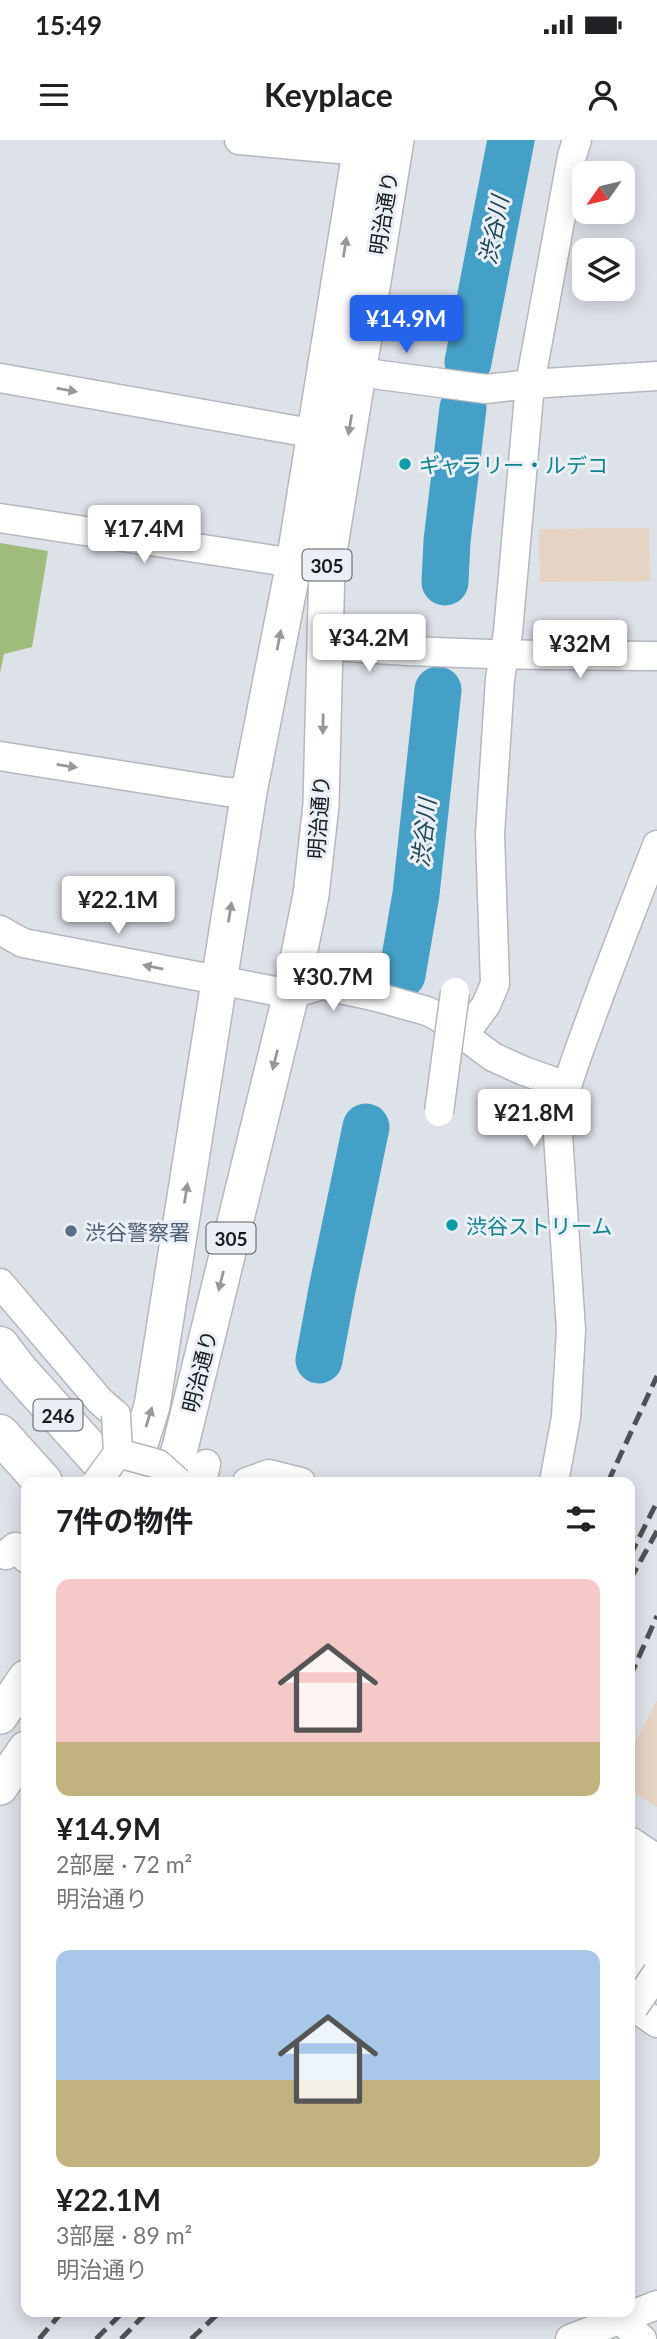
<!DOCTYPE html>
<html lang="ja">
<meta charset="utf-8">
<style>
:root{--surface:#fff;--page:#f2f2f2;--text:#202124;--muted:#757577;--accent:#2563eb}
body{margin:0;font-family:Lato,"Noto Sans JP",sans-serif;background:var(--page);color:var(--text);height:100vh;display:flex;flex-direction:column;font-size:26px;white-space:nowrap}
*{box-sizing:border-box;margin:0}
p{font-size:23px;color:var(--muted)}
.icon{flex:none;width:38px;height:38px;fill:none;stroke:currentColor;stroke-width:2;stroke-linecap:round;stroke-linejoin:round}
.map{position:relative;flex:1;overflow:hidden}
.side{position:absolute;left:21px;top:1337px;width:614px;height:840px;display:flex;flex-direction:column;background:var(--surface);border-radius:14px;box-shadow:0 4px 18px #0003}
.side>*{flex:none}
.needle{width:46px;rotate:236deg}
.controls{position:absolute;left:572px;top:21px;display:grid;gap:14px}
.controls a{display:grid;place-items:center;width:63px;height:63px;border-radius:14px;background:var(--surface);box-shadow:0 4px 18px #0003;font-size:35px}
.price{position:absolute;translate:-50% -60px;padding:0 16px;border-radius:7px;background:#fff;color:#222;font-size:23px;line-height:46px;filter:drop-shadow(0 2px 4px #0008)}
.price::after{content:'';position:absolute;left:50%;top:42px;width:21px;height:16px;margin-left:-10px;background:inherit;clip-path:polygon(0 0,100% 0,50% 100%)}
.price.active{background:var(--accent);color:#fff}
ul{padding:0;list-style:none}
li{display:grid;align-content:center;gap:14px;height:371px;padding:0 35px}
li span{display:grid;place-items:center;height:217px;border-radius:14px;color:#555}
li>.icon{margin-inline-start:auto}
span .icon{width:126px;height:126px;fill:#fffc;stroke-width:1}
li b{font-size:30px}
h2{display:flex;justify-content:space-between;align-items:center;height:84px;padding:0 35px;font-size:30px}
.status{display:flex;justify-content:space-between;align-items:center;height:49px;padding:0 35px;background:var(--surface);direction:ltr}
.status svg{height:19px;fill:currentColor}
header{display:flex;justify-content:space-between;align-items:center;height:91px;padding:0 35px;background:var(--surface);font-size:32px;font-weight:700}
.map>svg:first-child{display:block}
</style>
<div class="status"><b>15:49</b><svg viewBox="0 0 49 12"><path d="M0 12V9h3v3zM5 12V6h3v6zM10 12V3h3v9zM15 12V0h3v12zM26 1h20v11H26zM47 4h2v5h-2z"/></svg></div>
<header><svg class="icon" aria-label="menu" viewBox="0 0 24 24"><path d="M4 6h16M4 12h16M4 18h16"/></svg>Keyplace<svg class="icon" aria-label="person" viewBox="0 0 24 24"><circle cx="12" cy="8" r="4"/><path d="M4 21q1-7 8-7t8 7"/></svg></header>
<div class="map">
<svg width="657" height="2199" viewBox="0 0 657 2199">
<rect width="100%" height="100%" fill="#dde1e8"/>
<!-- commercial -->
<g fill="#e6d3c4">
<polygon points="649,388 650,441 540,442 539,389"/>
<polygon points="657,1560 657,1667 630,1650 630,1613"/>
</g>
<!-- green -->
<polygon fill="#9fbc7b" points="0,403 48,411 32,507 4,514 0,533"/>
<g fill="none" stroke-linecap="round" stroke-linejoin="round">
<!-- river -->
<g stroke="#45a0c8" stroke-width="47">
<polyline points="468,222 511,0"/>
<polyline points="445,442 447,401 463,268"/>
<polyline points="402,835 416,754 438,550"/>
<polyline points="319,1220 332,1150 366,987"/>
</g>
<!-- minor casing -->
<g stroke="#b3b8be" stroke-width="31">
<g id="minor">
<polyline points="239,0 360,11"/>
<polyline points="358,232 486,249 530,244 657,236"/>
<polyline points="0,238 288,289 306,292 318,280"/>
<polyline points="0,378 294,423"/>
<path d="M324,505C435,515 546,515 657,516"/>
<polyline points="0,616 227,652 249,652"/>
<polyline points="0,790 23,803 291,854 322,845 373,856 427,871 439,877 493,917 524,931 566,946"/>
<polyline points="463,896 486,865 495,844 490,694 500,539 508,492 530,244 572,16 577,0"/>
<polyline points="0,1143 100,1261 116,1275"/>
<polyline points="202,1342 206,1324"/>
<polyline points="247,1342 269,1334 301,1342"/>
<path d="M554,1342L566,1277L571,1190L558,995C561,956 575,922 588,886C610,825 634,765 657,705"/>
<polyline points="6,1415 15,1407 26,1418"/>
<polyline points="634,1867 657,1883"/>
<polyline points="620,2180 642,2199"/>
<polyline points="570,2199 657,2165"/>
</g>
</g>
<!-- major casing -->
<g stroke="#b3b8be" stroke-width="38">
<g id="major">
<polyline points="128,1342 152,1266 249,652 294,423 362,0"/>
<polyline points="168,1342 180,1308 291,854 311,755 321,665 327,424 396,0"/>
<polyline points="0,1576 26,1538"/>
<polyline points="0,1647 26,1609"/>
</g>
</g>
<!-- highway casing -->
<g stroke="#b3b8be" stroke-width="41">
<g id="highway">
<polyline points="0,1206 19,1231 119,1342"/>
<polyline points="0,1294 43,1342"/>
<polyline points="630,1707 657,1725"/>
<polyline points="630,1743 657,1761"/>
<polyline points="630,1780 657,1798"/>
<polyline points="630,1818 657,1836"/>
</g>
</g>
<!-- minor -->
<use href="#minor" stroke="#fff" stroke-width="28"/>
<!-- major -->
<use href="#major" stroke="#fff" stroke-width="35"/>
<!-- highway -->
<use href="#highway" stroke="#fff" stroke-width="38"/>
<!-- rail -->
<g stroke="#4f5255" stroke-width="5" stroke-dasharray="14 7" stroke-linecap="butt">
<polyline points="608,1342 657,1236"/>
<polyline points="630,1416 657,1362"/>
<polyline points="630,1440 657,1391"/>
<polyline points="630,1537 657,1476"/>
<polyline points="39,2199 62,2172"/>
<polyline points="96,2199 123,2172"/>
<polyline points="121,2199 147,2172"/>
<polyline points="191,2199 220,2172"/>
</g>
<!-- minor-bridge casing -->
<g stroke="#b3b8be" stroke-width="31" stroke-linecap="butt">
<g id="minor-bridge">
<polyline points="439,972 455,852"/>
<polyline points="116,1275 118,1313 158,1324 178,1342"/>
<polyline points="97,1342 118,1313"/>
<polyline points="634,1867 657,1833"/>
</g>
</g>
<!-- minor-bridge -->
<use href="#minor-bridge" stroke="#fff" stroke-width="28"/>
</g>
<!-- one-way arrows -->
<defs><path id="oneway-solid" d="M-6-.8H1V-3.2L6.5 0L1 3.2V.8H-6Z" transform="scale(1.75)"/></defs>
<g fill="#989899">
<use href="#oneway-solid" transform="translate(345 107) rotate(-81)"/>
<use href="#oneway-solid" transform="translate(67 250) rotate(10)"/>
<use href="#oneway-solid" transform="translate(350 285) rotate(99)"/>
<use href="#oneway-solid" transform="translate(279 500) rotate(-79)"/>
<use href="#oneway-solid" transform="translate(323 584) rotate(91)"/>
<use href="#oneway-solid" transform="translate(67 626) rotate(9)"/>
<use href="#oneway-solid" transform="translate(230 772) rotate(-81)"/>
<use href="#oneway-solid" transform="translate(153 827) rotate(-169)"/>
<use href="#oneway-solid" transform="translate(275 920) rotate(104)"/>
<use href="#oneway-solid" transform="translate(186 1053) rotate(-81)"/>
<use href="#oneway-solid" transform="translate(221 1141) rotate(104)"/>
<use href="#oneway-solid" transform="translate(149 1277) rotate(-73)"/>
</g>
<!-- markers -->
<g fill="#0f9aa8" stroke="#eaeff5" stroke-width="2.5">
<circle cx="405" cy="324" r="7"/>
<circle cx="452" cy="1085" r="7"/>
</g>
<circle fill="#5c6f8a" stroke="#eaeff5" stroke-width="2.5" cx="71" cy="1091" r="7"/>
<g text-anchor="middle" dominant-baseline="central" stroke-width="6" stroke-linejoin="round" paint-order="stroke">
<!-- shield labels -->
<g fill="#eaeff5" stroke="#585b5e" stroke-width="2">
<rect x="302.5" y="409.5" width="49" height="31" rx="5"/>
<rect x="206.5" y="1082.5" width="49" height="31" rx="5"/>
<rect x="33.5" y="1259.5" width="49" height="31" rx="5"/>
</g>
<g font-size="19" font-weight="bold" fill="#191b1d">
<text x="327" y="425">305</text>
<text x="231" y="1098">305</text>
<text x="58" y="1275">246</text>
</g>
<!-- street labels -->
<g font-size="21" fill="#191b1d" stroke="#eaeff5">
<text transform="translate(383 73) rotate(-81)">明治通り</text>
<text transform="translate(318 677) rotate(-86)">明治通り</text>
<text transform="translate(199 1231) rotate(-76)">明治通り</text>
</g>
<!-- culture labels -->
<g font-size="21" fill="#0d838f" stroke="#eaeff5" text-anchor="start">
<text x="419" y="324">ギャラリー・ルデコ</text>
<text x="466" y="1085">渋谷ストリーム</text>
</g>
<!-- service labels -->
<g font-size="21" fill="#4e5e75" stroke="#eaeff5" text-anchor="start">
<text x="85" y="1091">渋谷警察署</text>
</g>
<!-- water labels -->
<g font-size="23" font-style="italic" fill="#1e4657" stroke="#eaeff5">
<text transform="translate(493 90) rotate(-79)">渋谷川</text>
<text transform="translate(423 693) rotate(-84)">渋谷川</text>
</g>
</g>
</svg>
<div class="controls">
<a><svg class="needle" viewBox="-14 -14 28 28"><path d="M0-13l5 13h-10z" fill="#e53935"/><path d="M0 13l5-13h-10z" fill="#757577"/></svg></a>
<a><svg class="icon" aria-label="layers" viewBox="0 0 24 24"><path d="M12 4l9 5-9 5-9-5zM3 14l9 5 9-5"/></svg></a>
</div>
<b class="price active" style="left:406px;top:215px">¥14.9M</b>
<b class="price" style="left:144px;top:425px">¥17.4M</b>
<b class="price" style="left:369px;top:534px">¥34.2M</b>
<b class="price" style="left:580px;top:540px">¥32M</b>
<b class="price" style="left:118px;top:796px">¥22.1M</b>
<b class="price" style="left:333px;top:873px">¥30.7M</b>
<b class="price" style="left:534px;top:1009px">¥21.8M</b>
<section class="side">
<h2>7件の物件<svg class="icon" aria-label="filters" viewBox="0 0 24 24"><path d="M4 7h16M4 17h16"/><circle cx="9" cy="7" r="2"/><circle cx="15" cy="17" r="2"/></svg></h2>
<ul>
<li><span style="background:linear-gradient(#f6c9c9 75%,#c2b280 0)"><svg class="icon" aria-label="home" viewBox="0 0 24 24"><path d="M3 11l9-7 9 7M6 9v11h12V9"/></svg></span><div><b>¥14.9M</b><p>2部屋 · 72 m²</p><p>明治通り</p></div></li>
<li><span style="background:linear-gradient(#a9c7e8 60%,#c2b280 0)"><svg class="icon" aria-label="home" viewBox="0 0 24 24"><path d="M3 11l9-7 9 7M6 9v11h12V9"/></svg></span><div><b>¥22.1M</b><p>3部屋 · 89 m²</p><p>明治通り</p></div></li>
</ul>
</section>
</div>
